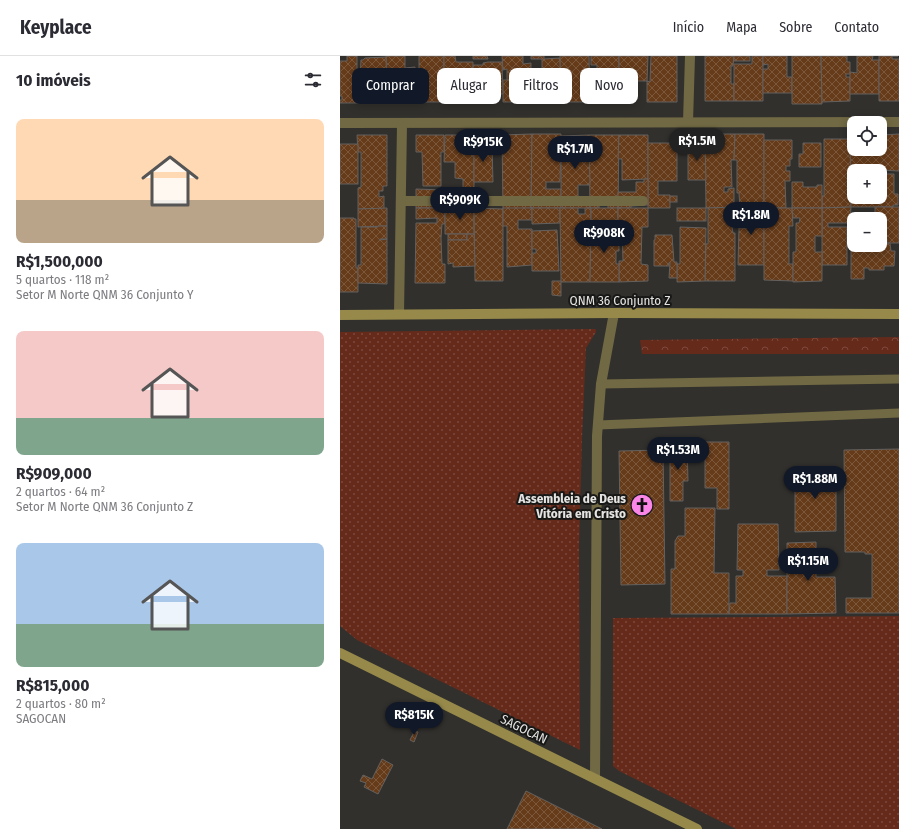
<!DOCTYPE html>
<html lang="pt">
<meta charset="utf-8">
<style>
:root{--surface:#fff;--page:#f2f2f3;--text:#2b2b33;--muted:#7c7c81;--line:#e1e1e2;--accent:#111827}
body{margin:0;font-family:"Fira Sans Condensed",sans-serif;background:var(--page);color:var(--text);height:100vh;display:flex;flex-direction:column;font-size:15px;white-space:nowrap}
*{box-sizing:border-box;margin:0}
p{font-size:13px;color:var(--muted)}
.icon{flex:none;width:22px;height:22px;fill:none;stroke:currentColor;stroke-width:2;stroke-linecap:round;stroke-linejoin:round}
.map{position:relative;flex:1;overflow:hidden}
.side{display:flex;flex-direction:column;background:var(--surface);width:340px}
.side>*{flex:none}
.banner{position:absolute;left:12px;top:12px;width:380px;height:36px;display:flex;gap:8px}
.tools{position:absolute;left:507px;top:60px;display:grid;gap:8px}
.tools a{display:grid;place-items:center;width:40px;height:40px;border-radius:8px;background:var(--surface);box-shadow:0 2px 10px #0003;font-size:20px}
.price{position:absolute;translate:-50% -34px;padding:0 9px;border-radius:14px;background:var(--accent);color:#fff;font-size:13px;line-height:26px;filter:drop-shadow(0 1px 2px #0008)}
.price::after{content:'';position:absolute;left:50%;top:24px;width:12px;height:9px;margin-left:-6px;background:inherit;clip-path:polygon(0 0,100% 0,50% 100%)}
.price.current{background:#222;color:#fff}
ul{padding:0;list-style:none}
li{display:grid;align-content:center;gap:8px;height:212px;padding:0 16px}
li span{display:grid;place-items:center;height:124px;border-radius:8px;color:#555}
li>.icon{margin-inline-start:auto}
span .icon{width:72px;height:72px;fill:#fffc;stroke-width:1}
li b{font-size:17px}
h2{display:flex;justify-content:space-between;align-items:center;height:48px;padding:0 16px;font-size:17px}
.pill{padding:0 14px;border-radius:8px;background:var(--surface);box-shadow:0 2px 10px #0003;font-size:14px;line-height:36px}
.pill.current{background:var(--accent);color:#fff}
header{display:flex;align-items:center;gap:24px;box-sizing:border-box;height:56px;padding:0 20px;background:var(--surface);border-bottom:1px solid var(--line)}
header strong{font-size:19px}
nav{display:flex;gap:22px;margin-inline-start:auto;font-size:14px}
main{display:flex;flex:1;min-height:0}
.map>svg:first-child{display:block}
</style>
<header>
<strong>Keyplace</strong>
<nav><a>Início</a><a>Mapa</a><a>Sobre</a><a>Contato</a></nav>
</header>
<main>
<section class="side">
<h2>10 imóveis<svg class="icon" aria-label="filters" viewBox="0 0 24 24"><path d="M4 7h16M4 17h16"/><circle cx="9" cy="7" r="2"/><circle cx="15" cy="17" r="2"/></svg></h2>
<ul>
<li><span style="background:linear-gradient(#ffd9b3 65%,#b9a48a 0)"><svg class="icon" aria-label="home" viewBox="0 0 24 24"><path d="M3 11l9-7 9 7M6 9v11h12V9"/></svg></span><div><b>R$1,500,000</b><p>5 quartos · 118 m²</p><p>Setor M Norte QNM 36 Conjunto Y</p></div></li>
<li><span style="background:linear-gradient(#f6c9c9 70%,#7fa58c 0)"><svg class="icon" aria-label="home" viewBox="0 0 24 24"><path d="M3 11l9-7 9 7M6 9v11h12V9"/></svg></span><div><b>R$909,000</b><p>2 quartos · 64 m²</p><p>Setor M Norte QNM 36 Conjunto Z</p></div></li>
<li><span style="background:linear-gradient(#a9c7e8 65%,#7fa58c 0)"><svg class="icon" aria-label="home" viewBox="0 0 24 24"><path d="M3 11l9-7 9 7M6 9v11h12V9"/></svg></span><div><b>R$815,000</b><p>2 quartos · 80 m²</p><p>SAGOCAN</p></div></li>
</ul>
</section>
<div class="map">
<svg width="559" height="773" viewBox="0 0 559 773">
<defs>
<pattern id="grass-dots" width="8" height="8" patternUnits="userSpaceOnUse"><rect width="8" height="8" fill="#662a1b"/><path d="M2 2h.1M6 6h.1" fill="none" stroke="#7c493c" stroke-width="1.8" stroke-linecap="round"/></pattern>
<pattern id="park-crowns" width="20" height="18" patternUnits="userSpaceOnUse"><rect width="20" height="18" fill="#662a1b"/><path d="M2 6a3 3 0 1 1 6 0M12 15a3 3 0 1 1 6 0" fill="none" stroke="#7c493c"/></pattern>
<pattern id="building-cross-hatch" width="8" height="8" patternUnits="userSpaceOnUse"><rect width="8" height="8" fill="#653b1a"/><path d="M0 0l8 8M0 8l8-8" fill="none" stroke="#7b573b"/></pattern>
</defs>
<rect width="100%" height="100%" fill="#31302d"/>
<!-- grass -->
<g fill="url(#grass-dots)">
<polygon points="255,273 256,274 256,276 246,292 242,382 239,492 240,694 17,584 0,570 0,276"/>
<polygon points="559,560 559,773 396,773 279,715 273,710 273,562"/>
</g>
<!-- park -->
<polygon fill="url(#park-crowns)" points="559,281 559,298 302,298 300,284"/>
<!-- building -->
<g fill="url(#building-cross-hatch)" stroke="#64615f">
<polygon points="7,0 17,0 17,47 0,47 0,44 2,44 2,40 0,40 0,5 7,5"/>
<polygon points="46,0 65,0 65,12 75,11 75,46 47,47"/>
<polygon points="79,0 104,0 104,46 75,46 75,21 79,21"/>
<polygon points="104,0 115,0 116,6 133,6 133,47 104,47"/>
<polygon points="133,0 147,0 148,3 133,3"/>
<polygon points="162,0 183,0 183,8 191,7 191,46 163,46 163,24 167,24 167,13 163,14"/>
<polygon points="191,0 204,0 204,3 220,2 221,37 202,38 202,3 191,3"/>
<polygon points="220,0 249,0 250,46 221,46"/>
<polygon points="251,0 279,0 279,46 250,46 249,15 257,15 257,9 251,9"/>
<polygon points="279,0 308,0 307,25 289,25 290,44 279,44"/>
<polygon points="311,0 337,0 337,46 307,46 307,25 310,26"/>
<polygon points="365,0 394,0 393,10 391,10 391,28 394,28 394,45 365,45"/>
<rect x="394" y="0" width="16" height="5"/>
<polygon points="412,0 423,0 423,45 394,45 394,8 412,8"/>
<polygon points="423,0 447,0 447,21 452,21 452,37 423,37 423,13 428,13 428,8 423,9"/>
<polygon points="452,0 481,0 482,48 452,48"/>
<polygon points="481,0 507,0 507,6 510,6 510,18 506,18 506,21 510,21 510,45 482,46"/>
<polygon points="517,0 533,0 532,4 539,4 539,38 510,38 510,16 517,17"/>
<polygon points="539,0 558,0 552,0 552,3 559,3 559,45 539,45"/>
<polygon points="46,1 47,47 17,47 17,20 20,20 21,4 23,4 25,2"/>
<polygon points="148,6 162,6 163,38 134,38 133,9 143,9 143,7"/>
<polygon points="192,78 191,152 163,153 162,79"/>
<polygon points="192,78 221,78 220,126 206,126 206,133 221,133 221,152 191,152"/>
<polygon points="365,78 395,78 394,104 391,104 392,131 384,131 384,136 388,136 388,133 394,132 394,152 366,152"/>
<polygon points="395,78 424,78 424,152 400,152 399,137 397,137 397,104 394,104"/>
<polygon points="559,78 559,115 540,114 540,112 510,112 510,79 514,79 514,93 540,93 540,79"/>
<polygon points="17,79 47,79 47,130 43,130 43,135 39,135 39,141 44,140 44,153 18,153 18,132 21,131 21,96 18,96"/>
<polygon points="76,79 104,79 104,96 101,96 101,130 83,130 82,96 76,96"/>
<polygon points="105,79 134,79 134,153 123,153 123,123 115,122 115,106 104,106"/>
<polygon points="249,79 279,79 278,152 268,152 268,144 259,144 259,152 250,152"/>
<polygon points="249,79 250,129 238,129 238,142 250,142 250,152 221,152 221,80"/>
<polygon points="279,79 308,79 308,123 282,124 282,103 278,103"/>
<polygon points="484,83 510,83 511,151 482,152 482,140 484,140"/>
<polygon points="424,84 452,84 452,103 450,103 450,110 446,110 446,115 450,115 450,125 445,125 446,152 424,152"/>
<polygon points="308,87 337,87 337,125 318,125 318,139 330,139 330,152 308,152"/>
<polygon points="348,87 365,87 366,124 348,124"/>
<polygon points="463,87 481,87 481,111 459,111 459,98 463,98"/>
<rect x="0" y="88" width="18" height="40"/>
<polygon points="134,88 152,88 153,126 134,126"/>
<polygon points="510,115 520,115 514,115 514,141 525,142 525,144 529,145 529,142 524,141 540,141 540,118 554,118 554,138 558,138 558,149 553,149 553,151 511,151"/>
<polygon points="304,123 308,123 308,149 291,150 291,152 278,152 278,136 296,136 296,126 304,126"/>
<polygon points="452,126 463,126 463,131 477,131 477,129 482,129 482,152 452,152"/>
<polygon points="76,133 104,134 104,152 76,152"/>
<rect x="330" y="140" width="7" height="6"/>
<polygon points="395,151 424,152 424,209 398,209 399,172 414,172 414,170 395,170"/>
<polygon points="395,151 395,171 392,171 393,177 395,177 395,225 365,225 366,188 368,188 368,152"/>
<polygon points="511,151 510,167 488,167 488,171 507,171 507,209 482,209 482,152"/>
<polygon points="535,151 559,151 559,187 547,187 547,183 540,184 540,163 535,163"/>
<polygon points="47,152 47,170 18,171 18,153"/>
<polygon points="76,152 105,152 105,168 102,168 101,182 102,208 105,208 105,227 75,227 76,167 97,167 97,162 76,163"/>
<polygon points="105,152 112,152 112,157 116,156 116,152 134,152 134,178 105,178"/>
<polygon points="134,152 163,153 163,225 135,225"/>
<polygon points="163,152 192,152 192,164 178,164 178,173 192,173 192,209 167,211 167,170 163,170"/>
<polygon points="192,152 220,152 220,167 192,168"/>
<polygon points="220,152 238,152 238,158 245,158 245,152 251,152 250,226 221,226 221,225"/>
<rect x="251" y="152" width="27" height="15"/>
<polygon points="278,152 308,152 308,171 302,171 301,208 308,209 308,225 279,226 279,205 283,205 282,172 278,172"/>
<rect x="337" y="152" width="29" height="13"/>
<polygon points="424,152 452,152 453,170 449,170 449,208 453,208 453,225 424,224"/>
<polygon points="452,152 482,152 482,180 475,180 475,196 482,196 482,225 453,226 453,196 456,196 456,167 459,167 460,162 453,162"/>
<polygon points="0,162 14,162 14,163 16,163 16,212 18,212 18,236 0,236"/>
<polygon points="251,169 279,169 279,195 276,195 276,208 279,208 279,226 250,226"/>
<polygon points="38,170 47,170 47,183 40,183 40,184 47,183 47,228 18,227 18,209 21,209 21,171 38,171"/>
<polygon points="340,171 366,172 365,225 337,226 337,208 340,208"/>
<polygon points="217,174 219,215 192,215 192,197 196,197 196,193 192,193 192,175"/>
<rect x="108" y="178" width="19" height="6"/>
<polygon points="127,178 134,178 135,210 113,211 113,207 108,208 108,184 127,184"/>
<polygon points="315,179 332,179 334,206 337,206 337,222 329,222 330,206 329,207 329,210 314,210 314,184 315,184"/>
<polygon points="511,187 514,187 514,189 545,190 545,187 550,187 551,195 555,195 554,210 544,210 544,214 529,214 529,212 524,212 524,223 511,223"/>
<polygon points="212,225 221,225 221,240 212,239"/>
<polygon points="330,386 339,386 339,389 347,390 348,425 343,425 343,445 330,445"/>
<polygon points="365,386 389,386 389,453 377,453 377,432 365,432"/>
<polygon points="559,393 559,557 506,557 506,542 532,542 532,498 525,498 525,496 505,496 504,394"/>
<polygon points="323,394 325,528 281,529 279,395"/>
<polygon points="455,412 496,412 496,475 455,476"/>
<polygon points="345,452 375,452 374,517 389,517 389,558 331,558 331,513 335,513 335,485 338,480 345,480"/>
<polygon points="398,468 438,468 439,514 427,514 427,520 447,520 447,558 389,558 390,547 396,547 396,520 403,520 403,514 397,514"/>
<polygon points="476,486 476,521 495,521 496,557 447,558 447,487"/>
<polygon points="75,674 78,676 74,686 70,684"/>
<polygon points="42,703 53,709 38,738 24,731 26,727 20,725 23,719 32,723"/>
<polygon points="186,735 262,773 167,773"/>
</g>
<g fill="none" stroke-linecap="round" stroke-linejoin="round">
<!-- lane -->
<g stroke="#716943" stroke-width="9">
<polyline points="261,328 559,323"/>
<polyline points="258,369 559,357"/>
</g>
<!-- street -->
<g stroke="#716943" stroke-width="10">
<polyline points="348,66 350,0"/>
<polyline points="0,67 559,66"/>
<polyline points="61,145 303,145"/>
<polyline points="59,258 62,68"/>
<polyline points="255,722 257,380 261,328 274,257"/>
</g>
<!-- secondary -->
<g stroke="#96894a" stroke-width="10">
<polyline points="0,259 274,257 559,258"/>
<polyline points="0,597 357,773"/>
</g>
</g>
<!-- icons -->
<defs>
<g id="church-disc" transform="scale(1.15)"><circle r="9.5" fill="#fa87e7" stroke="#181817"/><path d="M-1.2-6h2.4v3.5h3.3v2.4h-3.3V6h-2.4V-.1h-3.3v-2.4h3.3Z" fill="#111"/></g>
</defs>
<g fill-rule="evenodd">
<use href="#church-disc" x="302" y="449"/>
</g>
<g text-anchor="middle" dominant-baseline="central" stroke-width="4" stroke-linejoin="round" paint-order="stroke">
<!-- street labels -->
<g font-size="13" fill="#e5e4e2" stroke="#181817">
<text x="280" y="244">QNM 36 Conjunto Z</text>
<text transform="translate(184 673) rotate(26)">SAGOCAN</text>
</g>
<!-- poi labels -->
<g font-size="13" font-weight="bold" fill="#e5e4e2" stroke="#181817" text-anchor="end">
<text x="286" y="442">Assembleia de Deus<tspan x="286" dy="15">Vitória em Cristo</tspan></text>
</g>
</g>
</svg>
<div class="tools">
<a><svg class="icon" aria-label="locate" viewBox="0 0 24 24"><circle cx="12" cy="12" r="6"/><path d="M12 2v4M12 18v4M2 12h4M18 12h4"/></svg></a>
<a>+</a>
<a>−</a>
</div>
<b class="price current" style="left:357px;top:106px">R$1.5M</b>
<b class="price" style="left:143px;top:107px">R$915K</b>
<b class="price" style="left:235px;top:114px">R$1.7M</b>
<b class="price" style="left:120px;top:165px">R$909K</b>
<b class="price" style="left:411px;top:180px">R$1.8M</b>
<b class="price" style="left:264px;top:198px">R$908K</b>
<b class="price" style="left:338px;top:415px">R$1.53M</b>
<b class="price" style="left:475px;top:444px">R$1.88M</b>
<b class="price" style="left:468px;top:526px">R$1.15M</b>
<b class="price" style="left:74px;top:680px">R$815K</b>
<div class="banner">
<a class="pill current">Comprar</a>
<a class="pill">Alugar</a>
<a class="pill">Filtros</a>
<a class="pill">Novo</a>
</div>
</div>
</main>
